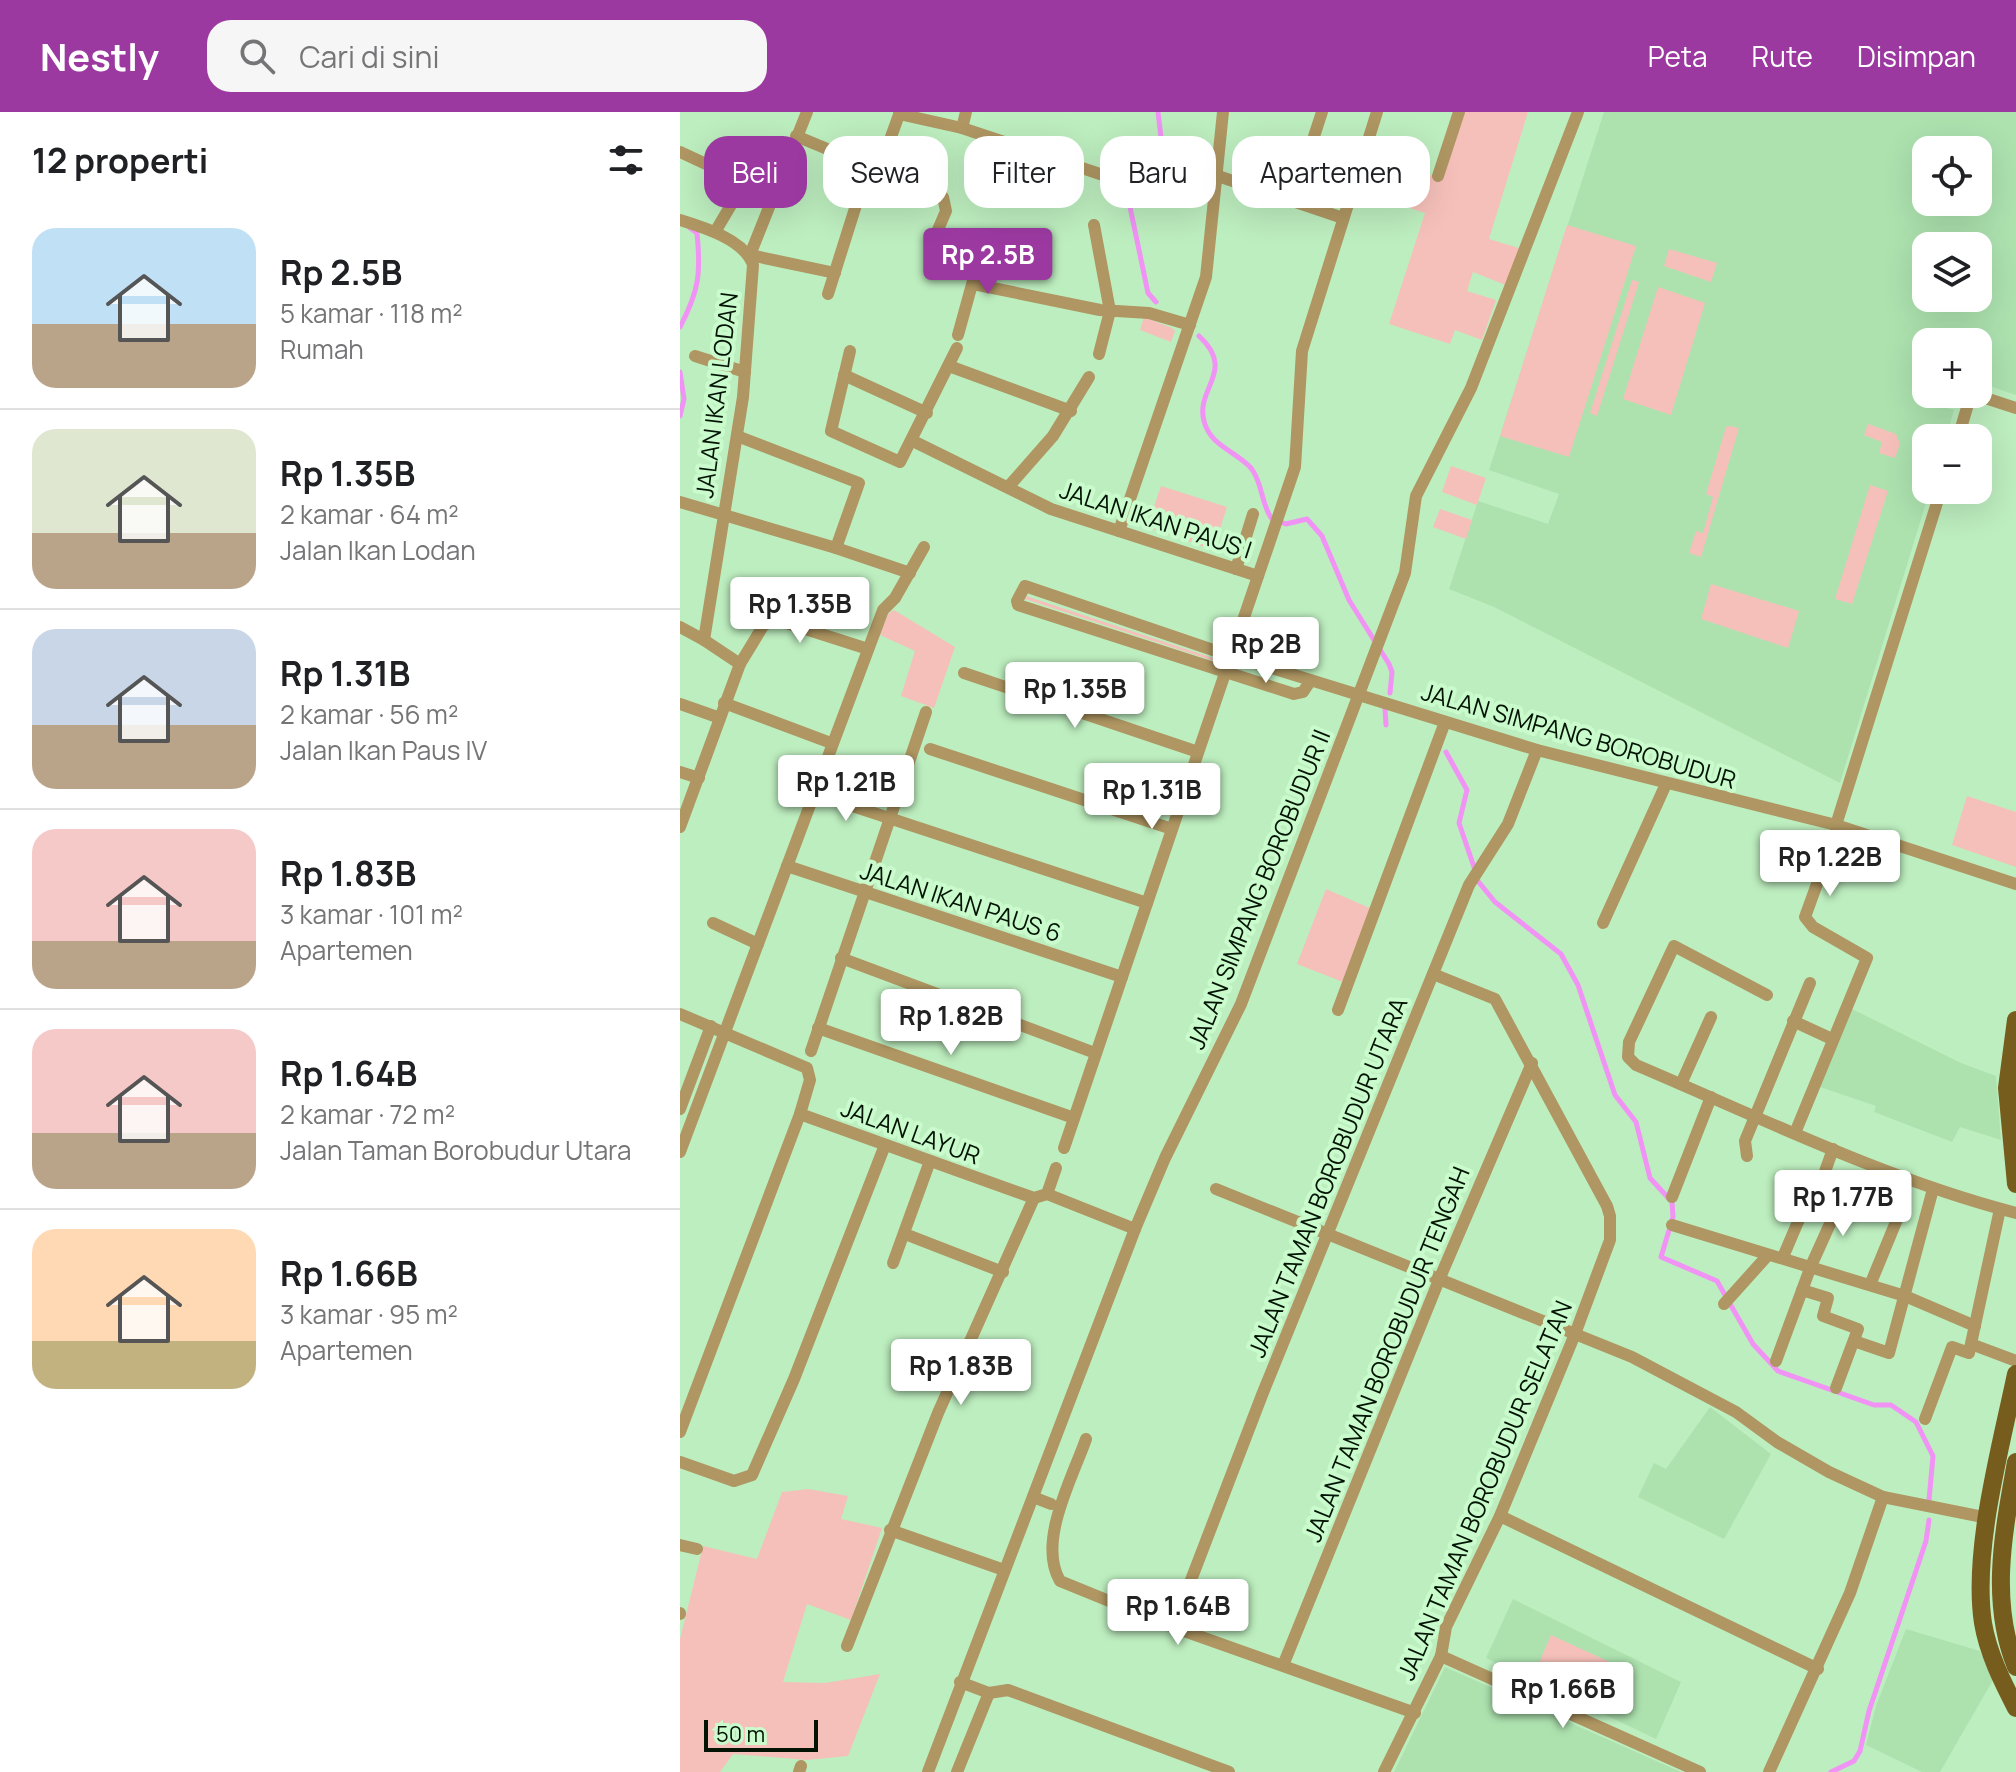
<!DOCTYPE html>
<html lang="id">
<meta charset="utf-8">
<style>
:root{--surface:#fff;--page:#f6f6f6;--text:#202124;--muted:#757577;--line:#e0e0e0;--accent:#9b39a0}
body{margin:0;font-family:Manrope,sans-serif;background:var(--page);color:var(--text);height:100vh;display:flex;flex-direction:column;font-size:30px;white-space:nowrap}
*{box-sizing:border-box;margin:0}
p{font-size:26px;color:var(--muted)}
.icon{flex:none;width:44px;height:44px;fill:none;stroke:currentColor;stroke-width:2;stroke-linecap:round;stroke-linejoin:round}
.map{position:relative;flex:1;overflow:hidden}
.details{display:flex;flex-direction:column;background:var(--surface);width:680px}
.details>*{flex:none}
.guide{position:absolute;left:24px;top:24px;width:760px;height:72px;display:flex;gap:16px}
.controls{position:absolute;left:1232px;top:24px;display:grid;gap:16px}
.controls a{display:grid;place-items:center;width:80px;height:80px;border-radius:16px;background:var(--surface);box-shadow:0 8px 32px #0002;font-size:40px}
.scale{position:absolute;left:24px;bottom:20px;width:114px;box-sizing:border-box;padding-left:8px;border:4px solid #031304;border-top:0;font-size:22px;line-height:28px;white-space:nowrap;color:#031304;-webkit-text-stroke:6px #cafbcc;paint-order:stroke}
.price{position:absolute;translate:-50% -68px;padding:0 18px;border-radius:8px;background:#fff;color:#222;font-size:26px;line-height:52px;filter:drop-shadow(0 2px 4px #0008)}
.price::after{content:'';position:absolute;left:50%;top:48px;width:24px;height:18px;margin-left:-12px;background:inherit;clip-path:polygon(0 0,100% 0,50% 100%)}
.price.active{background:var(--accent);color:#fff}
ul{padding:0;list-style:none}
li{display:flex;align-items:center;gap:24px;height:200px;padding:0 32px}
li+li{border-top:2px solid var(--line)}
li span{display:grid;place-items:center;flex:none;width:224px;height:160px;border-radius:24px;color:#555}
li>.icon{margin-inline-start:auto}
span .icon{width:96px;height:96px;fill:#fffc;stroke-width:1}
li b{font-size:34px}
h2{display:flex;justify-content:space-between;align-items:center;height:96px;padding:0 32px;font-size:34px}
.tag{padding:0 28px;border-radius:24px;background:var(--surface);box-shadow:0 8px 32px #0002;font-size:28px;line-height:72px}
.tag.active{background:var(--accent);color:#fff}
header{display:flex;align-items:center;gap:48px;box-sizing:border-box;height:112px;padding:0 40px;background:var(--accent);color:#fff}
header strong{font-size:38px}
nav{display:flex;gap:44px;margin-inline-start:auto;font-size:28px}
.search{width:560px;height:72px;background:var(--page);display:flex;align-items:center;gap:20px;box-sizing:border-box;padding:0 28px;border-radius:24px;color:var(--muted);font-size:30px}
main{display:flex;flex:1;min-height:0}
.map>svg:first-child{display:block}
</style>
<header>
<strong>Nestly</strong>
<div class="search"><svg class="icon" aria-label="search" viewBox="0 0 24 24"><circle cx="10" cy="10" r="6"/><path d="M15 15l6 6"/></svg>Cari di sini</div>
<nav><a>Peta</a><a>Rute</a><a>Disimpan</a></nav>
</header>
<main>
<section class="details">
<h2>12 properti<svg class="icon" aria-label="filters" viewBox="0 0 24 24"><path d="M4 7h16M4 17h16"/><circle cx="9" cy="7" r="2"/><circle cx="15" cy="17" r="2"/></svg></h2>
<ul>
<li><span style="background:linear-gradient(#bfe0f5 60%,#b9a48a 0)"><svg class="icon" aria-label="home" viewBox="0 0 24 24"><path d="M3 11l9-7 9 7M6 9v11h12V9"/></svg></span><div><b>Rp 2.5B</b><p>5 kamar · 118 m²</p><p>Rumah</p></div></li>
<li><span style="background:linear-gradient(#dfe7d0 65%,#b9a48a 0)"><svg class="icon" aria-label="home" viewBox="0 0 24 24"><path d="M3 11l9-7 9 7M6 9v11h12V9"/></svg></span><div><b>Rp 1.35B</b><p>2 kamar · 64 m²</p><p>Jalan Ikan Lodan</p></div></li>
<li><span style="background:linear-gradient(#c9d6e8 60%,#b9a48a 0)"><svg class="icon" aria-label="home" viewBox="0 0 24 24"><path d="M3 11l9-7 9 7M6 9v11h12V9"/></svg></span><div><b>Rp 1.31B</b><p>2 kamar · 56 m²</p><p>Jalan Ikan Paus IV</p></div></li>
<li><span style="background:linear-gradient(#f6c9c9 70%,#b9a48a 0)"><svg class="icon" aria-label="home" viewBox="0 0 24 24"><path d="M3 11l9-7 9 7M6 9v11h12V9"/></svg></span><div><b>Rp 1.83B</b><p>3 kamar · 101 m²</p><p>Apartemen</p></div></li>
<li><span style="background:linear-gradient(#f6c9c9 65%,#b9a48a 0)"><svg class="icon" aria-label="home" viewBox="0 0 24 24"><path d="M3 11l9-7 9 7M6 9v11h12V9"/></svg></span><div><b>Rp 1.64B</b><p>2 kamar · 72 m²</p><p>Jalan Taman Borobudur Utara</p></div></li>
<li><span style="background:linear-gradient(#ffd9b3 70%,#c2b280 0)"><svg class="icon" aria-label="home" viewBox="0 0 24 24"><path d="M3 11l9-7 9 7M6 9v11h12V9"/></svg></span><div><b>Rp 1.66B</b><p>3 kamar · 95 m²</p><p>Apartemen</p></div></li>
</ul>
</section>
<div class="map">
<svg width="1336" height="1660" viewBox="0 0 1336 1660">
<rect width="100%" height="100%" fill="#bdeebf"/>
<!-- built -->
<g fill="#ade2af" fill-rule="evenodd">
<path d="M924,0H1336V283L1298,270V230H1246V282H1267L1263,295L1274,298L1266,326H1246V378H1250L1160,671L814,495L769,477L798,389L868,412L879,382L809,358ZM1246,38H1298V90H1246ZM1246,134H1298V186H1246Z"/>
<polygon points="1168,895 1281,951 1316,964 1321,1028 1280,1015 1272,1030 1194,1000 1196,994 1137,974"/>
<polygon points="1030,1295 1091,1342 1044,1427 958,1385 974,1351 986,1357"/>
<polygon points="833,1487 1001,1570 976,1627 806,1546"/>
<polygon points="1226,1517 1300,1539 1313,1568 1260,1660 1242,1660 1186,1633 1196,1594"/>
<polygon points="765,1555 1001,1660 714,1660"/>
</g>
<!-- green -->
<g fill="#f6c0ba">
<polygon points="781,0 848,0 809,127 842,137 828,174 793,160 787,179 816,188 802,228 775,218 770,232 709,212 745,101 678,79 688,45 760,66"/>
<polygon points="887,113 956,134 889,345 820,324"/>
<polygon points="989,137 1037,151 1031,170 984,154"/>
<polygon points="952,168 959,170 917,304 910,301"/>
<polygon points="978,175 1025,191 991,303 943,287"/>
<polygon points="464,205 492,216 495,219 491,230 460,218"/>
<polygon points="1188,312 1216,322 1220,332 1215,346 1199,341 1202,330 1184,323"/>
<polygon points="1050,314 1059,316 1021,445 1009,441 1016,419 1023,421 1033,385 1026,382 1046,315"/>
<polygon points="771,354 806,366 797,393 762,380"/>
<polygon points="1190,373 1208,379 1172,492 1155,487"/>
<polygon points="481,374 547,395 533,438 467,415"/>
<polygon points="760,397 792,408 786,427 753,415"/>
<polygon points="1031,472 1119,499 1108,536 1021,507"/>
<polygon points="346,484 536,547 537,550 345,487"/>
<polygon points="214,498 275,535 254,596 221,584 235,539 200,523 208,502"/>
<polygon points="1287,684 1336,700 1336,755 1272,733"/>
<polygon points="646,777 692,797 663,870 617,852"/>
<polygon points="128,1377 168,1384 161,1407 202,1416 171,1508 127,1492 103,1570 145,1571 200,1562 168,1644 127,1648 53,1642 40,1660 0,1660 0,1527 23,1434 77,1447 102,1380"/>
<polygon points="871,1523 934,1552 919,1587 856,1558"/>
</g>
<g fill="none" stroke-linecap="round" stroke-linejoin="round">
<!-- stream -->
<g stroke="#f193f5" stroke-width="5">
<polyline points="476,190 468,181 445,71 446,59 482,34 478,0"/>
<path d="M0,215C19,179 21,161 17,121L10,116"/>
<path d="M519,224C557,259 515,276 524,309C530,334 556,339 571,356C583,371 581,393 592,407L606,412L627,407L642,424L669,488L709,552L712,560L710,581"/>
<polyline points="0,260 4,287 0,304"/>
<polyline points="705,597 706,613"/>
<polyline points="766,640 787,678 779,711 795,758"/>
<polyline points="797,768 815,790 881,842 898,873 935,983 956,1010 970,1066 992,1090 993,1105 981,1145 1037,1169 1073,1232 1098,1259 1194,1293 1211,1293 1236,1310 1253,1344 1249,1388"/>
<polyline points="1151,1660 1174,1649 1180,1639 1189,1599 1246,1429 1249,1408"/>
</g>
<!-- street -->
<g stroke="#af9662" stroke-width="12">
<polyline points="127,0 70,143 155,161"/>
<polyline points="219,2 282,16 432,66 517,57 663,106"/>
<polyline points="282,16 286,0"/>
<polyline points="116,24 263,85 266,99 257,120"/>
<polyline points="0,40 71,73"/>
<polyline points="758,64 779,0"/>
<polyline points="613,89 642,0"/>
<path d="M0,108C23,115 65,128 73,153L63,285L24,528L60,552L0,715"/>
<polyline points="414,113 430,199 419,242"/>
<polyline points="35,120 54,88 105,49"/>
<polyline points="293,172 420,198 469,201 510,213"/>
<polyline points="148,182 177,90 199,58 220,0"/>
<polyline points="278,223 302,136"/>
<polyline points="170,239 151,319 220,350 277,236"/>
<polyline points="15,244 65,260"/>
<polyline points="269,254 391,299"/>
<polyline points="164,263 247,301"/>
<polyline points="1293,282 1336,296"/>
<polyline points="1278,326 1291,282"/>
<polyline points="233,329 371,397 578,464"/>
<polyline points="329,374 373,324 409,265"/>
<polyline points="0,390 156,436 179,371 57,324"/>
<polyline points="439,419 526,165 543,0"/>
<polyline points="156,436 230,461"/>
<polyline points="556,457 573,402"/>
<polyline points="0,515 24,528"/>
<polyline points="60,552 83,514 94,507 188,537"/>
<polyline points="284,561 518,640"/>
<polyline points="631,568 623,580 614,582 338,493 337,489 345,474 533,538 857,638 1156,713 1336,772"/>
<polyline points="44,591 151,631"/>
<polyline points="0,592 40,606"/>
<polyline points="250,637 492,717"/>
<polyline points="0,660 19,666"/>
<polyline points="133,681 467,791"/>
<polyline points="1156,713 1261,378"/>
<polyline points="107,754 442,865"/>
<polyline points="33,811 78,832"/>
<polyline points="923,811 986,672"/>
<polyline points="161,846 415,941"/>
<path d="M1087,883L994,834L949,930L948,945L956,953C1081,1006 1205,1067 1336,1101"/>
<polyline points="658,898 765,610"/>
<polyline points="0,902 127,956 130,968 120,1002 354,1086 367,1082 455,1117"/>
<polyline points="1113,909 1152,927"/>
<polyline points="138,916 394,1006"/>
<polyline points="131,939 246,600"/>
<polyline points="1001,972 1031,905"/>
<polyline points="0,997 31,914"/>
<polyline points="1115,1021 1187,846 1133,815 1125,805 1158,714"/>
<polyline points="384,1036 615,355 622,239 697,0"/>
<polyline points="0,1040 203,498 215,486 244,435"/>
<polyline points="1067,1044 1065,1029 1130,871"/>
<polyline points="536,1077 952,1245 1056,1300 1097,1330 1149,1360 1203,1385 1308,1406"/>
<polyline points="367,1082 376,1056"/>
<polyline points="992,1085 1031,985"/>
<polyline points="992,1113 1225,1184 1295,1214"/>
<polyline points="225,1122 323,1160"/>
<polyline points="1103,1145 1123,1098 1131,1099 1153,1037"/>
<polyline points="213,1151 250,1049"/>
<polyline points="1190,1173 1218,1105"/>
<polyline points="1122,1178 1148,1186 1143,1204 1178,1217 1156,1276"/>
<polyline points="1044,1192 1088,1143"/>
<polyline points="1174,1229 1209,1241 1253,1077"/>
<polyline points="1291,1232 1336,1249"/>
<polyline points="1096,1249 1131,1154 1163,1083"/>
<polyline points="1245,1307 1272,1235 1289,1241 1320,1097"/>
<polyline points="0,1320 120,1002"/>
<path d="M406,1327C392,1367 357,1430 380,1469L493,1515L735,1601"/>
<polyline points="0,1350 54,1369 72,1363 114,1267 205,1033"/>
<polyline points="353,1385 371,1392"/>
<polyline points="820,1404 1138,1557"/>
<polyline points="210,1418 324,1458"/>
<polyline points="0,1433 17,1437"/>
<polyline points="0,1501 0,1502"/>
<polyline points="493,1515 582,1283 789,773 828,712 857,638"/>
<polyline points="167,1534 258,1301 354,1086"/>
<polyline points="761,1544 1020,1660"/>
<polyline points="604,1551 759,1168 852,951"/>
<polyline points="280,1570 309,1581 328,1578 549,1660"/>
<polyline points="119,1660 121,1654"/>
<polyline points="248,1660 455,1117 485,1046 561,892 725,461 736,384 791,276 898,0"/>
<polyline points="277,1660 309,1581"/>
<polyline points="704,1660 761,1544 766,1515 820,1404 895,1222 930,1128 930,1104 927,1094 815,887 753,862"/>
<polyline points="1089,1660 1170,1481 1203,1385"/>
</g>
<!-- primary -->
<g stroke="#765c1d" stroke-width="18">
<polyline points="1336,908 1327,976 1336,1072"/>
<path d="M1336,1262C1321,1334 1292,1439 1303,1511C1308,1541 1322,1569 1336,1596"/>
<path d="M1336,1350C1324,1418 1309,1488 1336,1555"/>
</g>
</g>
<g text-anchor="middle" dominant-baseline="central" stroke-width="8" stroke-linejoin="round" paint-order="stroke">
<!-- street labels -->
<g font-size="24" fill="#031304" stroke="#cafbcc">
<text transform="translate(36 283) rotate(-83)">JALAN IKAN LODAN</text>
<text transform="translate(476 407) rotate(18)">JALAN IKAN PAUS I</text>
<text transform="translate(899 623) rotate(16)">JALAN SIMPANG BOROBUDUR</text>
<text transform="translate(578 777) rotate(-68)">JALAN SIMPANG BOROBUDUR II</text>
<text transform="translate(281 789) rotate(18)">JALAN IKAN PAUS 6</text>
<text transform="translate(231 1019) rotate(20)">JALAN LAYUR</text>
<text transform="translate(647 1065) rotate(-68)">JALAN TAMAN BOROBUDUR UTARA</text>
<text transform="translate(706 1242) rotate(-68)">JALAN TAMAN BOROBUDUR TENGAH</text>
<text transform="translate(804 1378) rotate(-67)">JALAN TAMAN BOROBUDUR SELATAN</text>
</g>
</g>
</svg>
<div class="controls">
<a><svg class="icon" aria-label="locate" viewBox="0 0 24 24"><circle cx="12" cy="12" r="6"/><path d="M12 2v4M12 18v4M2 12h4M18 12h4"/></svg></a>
<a><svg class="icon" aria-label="layers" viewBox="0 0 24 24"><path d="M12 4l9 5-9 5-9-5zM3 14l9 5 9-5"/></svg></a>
<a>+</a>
<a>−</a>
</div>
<div class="scale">50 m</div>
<b class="price active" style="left:308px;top:184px">Rp 2.5B</b>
<b class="price" style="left:120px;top:533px">Rp 1.35B</b>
<b class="price" style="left:586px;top:573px">Rp 2B</b>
<b class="price" style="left:395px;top:618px">Rp 1.35B</b>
<b class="price" style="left:166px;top:711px">Rp 1.21B</b>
<b class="price" style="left:472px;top:719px">Rp 1.31B</b>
<b class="price" style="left:1150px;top:786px">Rp 1.22B</b>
<b class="price" style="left:271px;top:945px">Rp 1.82B</b>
<b class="price" style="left:1163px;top:1126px">Rp 1.77B</b>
<b class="price" style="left:281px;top:1295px">Rp 1.83B</b>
<b class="price" style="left:498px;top:1535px">Rp 1.64B</b>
<b class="price" style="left:883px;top:1618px">Rp 1.66B</b>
<div class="guide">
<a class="tag active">Beli</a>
<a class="tag">Sewa</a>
<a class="tag">Filter</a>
<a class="tag">Baru</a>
<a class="tag">Apartemen</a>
</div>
</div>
</main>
